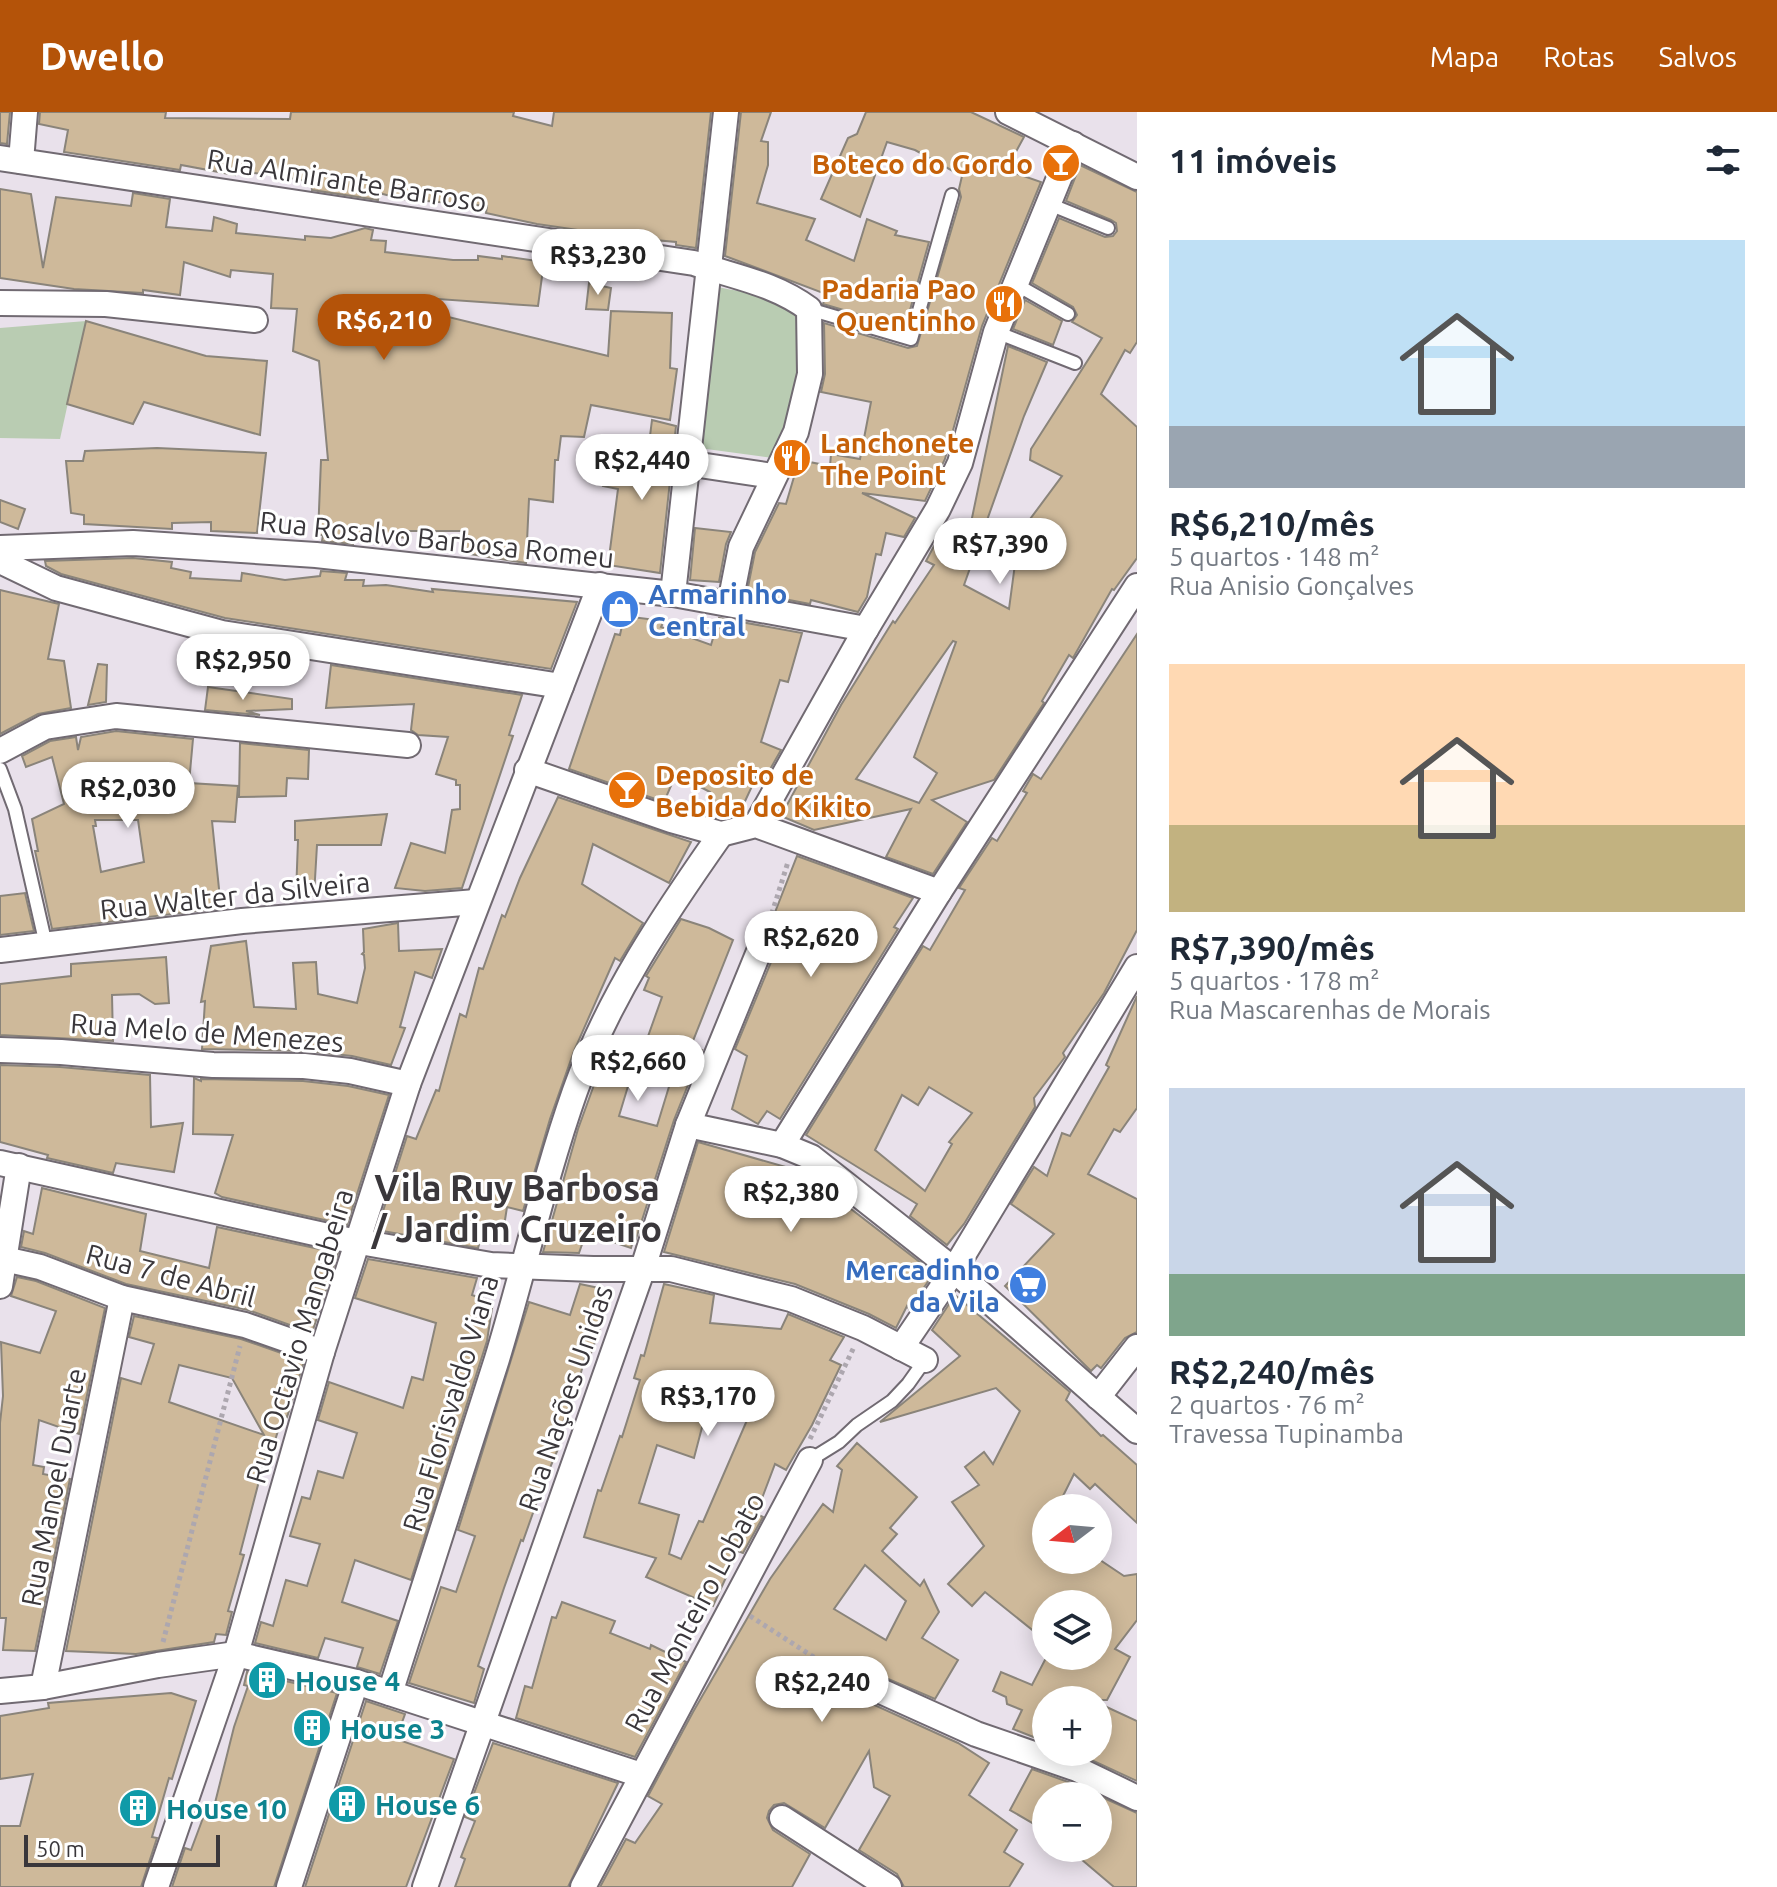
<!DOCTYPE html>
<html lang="pt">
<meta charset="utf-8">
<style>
:root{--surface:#fff;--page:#f2f2f3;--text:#1f2937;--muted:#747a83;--accent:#b45309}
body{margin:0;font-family:Ubuntu,sans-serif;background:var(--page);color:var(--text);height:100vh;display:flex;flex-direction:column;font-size:30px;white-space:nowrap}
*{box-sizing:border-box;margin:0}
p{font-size:26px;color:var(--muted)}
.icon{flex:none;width:44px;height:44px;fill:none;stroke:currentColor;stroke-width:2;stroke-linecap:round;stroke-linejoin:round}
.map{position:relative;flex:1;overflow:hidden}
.sheet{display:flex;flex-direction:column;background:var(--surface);width:640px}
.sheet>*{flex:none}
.needle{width:52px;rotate:254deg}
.controls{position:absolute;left:1032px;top:1382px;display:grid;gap:16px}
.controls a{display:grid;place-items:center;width:80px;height:80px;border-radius:50%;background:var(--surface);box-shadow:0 4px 20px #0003;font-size:40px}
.scale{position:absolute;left:24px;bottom:20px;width:196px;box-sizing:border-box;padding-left:8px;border:4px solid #3a373b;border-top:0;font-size:22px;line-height:28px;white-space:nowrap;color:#3a373b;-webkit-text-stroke:6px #fff;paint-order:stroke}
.price{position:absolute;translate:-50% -68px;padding:0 18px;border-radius:28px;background:#fff;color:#222;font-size:26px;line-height:52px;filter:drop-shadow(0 2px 4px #0008)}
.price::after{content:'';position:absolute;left:50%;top:48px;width:24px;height:18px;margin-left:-12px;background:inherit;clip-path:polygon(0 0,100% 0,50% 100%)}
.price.active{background:var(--accent);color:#fff}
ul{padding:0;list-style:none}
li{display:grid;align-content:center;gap:16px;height:424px;padding:0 32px}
li span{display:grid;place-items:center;height:248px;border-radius:0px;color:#555}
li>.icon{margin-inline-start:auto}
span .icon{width:144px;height:144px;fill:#fffc;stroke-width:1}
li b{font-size:34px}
h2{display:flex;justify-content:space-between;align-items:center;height:96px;padding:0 32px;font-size:34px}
header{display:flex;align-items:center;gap:48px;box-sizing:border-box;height:112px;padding:0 40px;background:var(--accent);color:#fff}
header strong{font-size:38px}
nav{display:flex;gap:44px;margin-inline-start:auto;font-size:28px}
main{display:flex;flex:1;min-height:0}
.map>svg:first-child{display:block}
</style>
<header>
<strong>Dwello</strong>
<nav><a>Mapa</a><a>Rotas</a><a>Salvos</a></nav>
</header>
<main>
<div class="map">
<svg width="1137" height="1775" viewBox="0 0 1137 1775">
<rect width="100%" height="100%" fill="#e9e1eb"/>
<!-- green -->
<g fill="#b9ccb2">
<path d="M717,175C742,180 772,183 792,200C814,218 798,289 790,313C786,324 779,335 773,346L699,336Z"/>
<polygon points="86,209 60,327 0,326 0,216"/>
</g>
<!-- building -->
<g fill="#ceb99a" stroke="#8a847a" stroke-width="2" fill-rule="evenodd">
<polygon points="0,0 10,0 7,32 0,31"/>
<polygon points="40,0 166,0 165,6 290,7 291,0 514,0 513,4 552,14 554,0 711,0 696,136 676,133 676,130 632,126 537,112 486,101 487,94 402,87 379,81 378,88 312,78 311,70 280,64 236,59 235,63 181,53 180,58 64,40 68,18 39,12"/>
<polygon points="741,0 771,0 761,29 768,30 768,53 757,91 815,107 806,128 854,149 867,107 897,119 895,123 929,130 905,216 823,192 826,182 725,144"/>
<polygon points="866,0 971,0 1024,25 1006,58 1041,70 982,214 945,347 925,389 862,381 915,406 904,425 886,421 881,443 876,442 867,485 858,500 811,488 810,492 747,480 755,440 779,391 786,392 799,348 830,354 831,342 860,347 871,290 821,280 825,262 824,211 908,236 917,234 961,85 959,77 962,64 915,38 887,30 860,105 821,87 848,26 857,22"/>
<path d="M1080,53L1137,80V230L1130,241L1125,238L1101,282L1137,315V446L1114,478L1112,477L1073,546L1069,543L1042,589L1044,591L994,668L932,688L967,710L933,762L886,745L911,697L814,718L781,704L841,593L893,509L895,511L934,453L926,449L942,419L975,434V442L964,473L1009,497L1019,422L1062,364L1030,348L1031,337L1102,226L1072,210L1077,203L1073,195L1032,171L1059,106L1105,125L1113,124L1117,119L1116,111L1111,108L1066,89ZM953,529L956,530L914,645L937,661L919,691L856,667Z"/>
<polygon points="0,77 31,82 43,156 56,85 131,94 133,81 170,87 166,115 212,119 214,105 237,112 236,121 305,128 305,124 331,126 365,116 373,118 371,128 386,129 385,140 453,148 478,148 478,144 502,147 502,144 544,150 538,194 438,187 436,202 608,244 611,199 672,201 670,256 677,257 670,308 591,293 584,325 561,324 558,348 555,348 553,390 529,387 526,451 463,441 466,419 406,419 409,426 373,423 372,427 354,424 353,432 322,429 323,423 318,423 321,348 328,348 319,249 293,239 297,197 271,196 273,162 231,158 230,165 184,150 180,183 143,178 143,181 74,177 0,166"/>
<polygon points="589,171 611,176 608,198 586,197"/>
<polygon points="1025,188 1062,209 1053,233 1013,217"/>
<polygon points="86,209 206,244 267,249 260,323 144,290 133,312 67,292"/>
<polygon points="1008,234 1047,250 1024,304 980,428 968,425"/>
<polygon points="652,308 676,314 660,461 608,453 618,377 603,374 611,340 647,348"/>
<polygon points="157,336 266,341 257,421 211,419 211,410 172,411 172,417 84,412 84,403 71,401 66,349 83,349 85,339"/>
<polygon points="0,388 25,397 18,417 0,410"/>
<polygon points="695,416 731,420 726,432 719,470 690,468"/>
<polygon points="133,446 172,450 171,456 191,460 190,466 241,469 242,461 285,468 320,464 321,459 347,461 345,468 364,468 363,474 386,473 433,480 432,477 577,490 551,557 225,506 61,462 46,454 45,449"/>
<polygon points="0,478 59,492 48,547 64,549 71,596 38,602 0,622"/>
<polygon points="624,504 664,509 661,515 711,533 719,506 802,521 788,570 780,568 761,630 781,638 768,661 760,657 739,702 717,705 710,680 676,662 664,690 569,657 615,522 620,523"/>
<path d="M1137,522V818L1104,881L1063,941L1065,945L1034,986L1035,995L964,1112L947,1133L910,1104L917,1092L806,1023L923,834L930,838L965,778L959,776L992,726L997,729L1027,681L1023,679L1033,662L1041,667ZM929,975L972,1001L949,1030L952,1032L925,1079L875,1038L902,983L918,993Z"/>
<polygon points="250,541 269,544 265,564 247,561"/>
<polygon points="98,552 107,553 106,590 88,593"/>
<polygon points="331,553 522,583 509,623 513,624 462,776 425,779 395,776 411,731 445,741 452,698 460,697 460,673 456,673 456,668 436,662 448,625 418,623 411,618 414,592 326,596"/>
<polygon points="208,575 292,587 292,597 246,599 260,603 205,598"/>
<path d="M116,619L193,627L189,671L238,674L235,710L212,709L221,796L52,817L35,739H38L32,707L64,692L52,645L26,655L22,644L50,629L76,625L78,638L81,625ZM95,708H138L144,750L101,760L93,714H96Z"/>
<polygon points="240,631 309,638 308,667 287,666 286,684 239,685"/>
<polygon points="558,685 691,730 669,771 593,732 582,772 643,811 620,849 615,846 574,939 550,1007 523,1099 507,1095 503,1121 484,1115 478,1136 377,1118 407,1024 416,1027 436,978 439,979 460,902 466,905 479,856 483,857 502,803 505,805 520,766"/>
<polygon points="387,702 381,733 317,733 314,784 296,783 298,728 295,728 295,709"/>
<polygon points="797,744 913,786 894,815 898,817 780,1007 767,999 758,1012 732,997 747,944 735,937 774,843 782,813 772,808"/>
<polygon points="25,781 34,819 0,823 0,784"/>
<polygon points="681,807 709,816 733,828 691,934 702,938 674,1008 635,1130 633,1129 631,1136 586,1121 579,1141 543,1140 578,1017 602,951 632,961 619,1004 657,1014 675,955 641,944 662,885 644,878 649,866 646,864"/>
<polygon points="398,811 399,839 442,837 432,866 415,860 400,915 405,916 391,953 352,944 306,939 202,937 205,889 201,890 211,834 246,829 254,895 296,897 293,851 316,850 318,882 357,891 365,856 364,843 362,842 364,840 363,817"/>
<polygon points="166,845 169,891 155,892 139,882 112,883 113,929 0,923 0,872 71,864 71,852"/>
<polygon points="1137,884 1137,996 1120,1020 1114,1017 1088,1062 1137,1087 1137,1220 1125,1226 1101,1256 1097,1253 1091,1259 1005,1174 1054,1122 1011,1092 1034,1055 1047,1064 1062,1021 1070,1024 1109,955 1106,953"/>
<polygon points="0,953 60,955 150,963 151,1015 183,1011 174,1060 116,1051 113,1061 47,1046 48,1043 0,1030"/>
<polygon points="194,966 201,969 201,967 303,969 348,974 389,983 347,1113 222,1085 215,1081 233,1023 193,1022"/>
<polygon points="698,1030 803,1060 934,1161 909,1197 907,1194 896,1216 869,1202 795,1172 664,1140"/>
<polygon points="42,1076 146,1102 140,1139 209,1156 217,1115 338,1141 312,1221 248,1198 126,1172 45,1141 21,1135 24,1119 33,1122"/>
<polygon points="368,1147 477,1166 472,1183 493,1190 487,1229 411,1468 355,1448 342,1490 398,1509 380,1562 357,1555 363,1536 325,1526 318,1546 255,1531 261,1510 273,1514 286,1468 307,1474 320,1432 290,1424 302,1385 310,1387 318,1359 343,1366 357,1321 318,1308 329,1270 403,1296 412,1265 423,1268 436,1211 355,1186"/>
<polygon points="17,1165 36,1169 105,1196 79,1322 39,1308 33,1353 44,1355 43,1362 70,1367 35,1539 3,1538 6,1506 0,1506 0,1311 3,1284 1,1230 40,1241 56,1199 11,1184"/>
<polygon points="580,1172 613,1179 589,1247 585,1246 574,1286 555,1328 561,1330 546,1365 548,1366 539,1384 523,1429 521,1428 504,1476 478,1554 484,1557 474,1591 409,1571 441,1475 456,1480 475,1424 458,1418 529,1190 570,1203"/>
<path d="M664,1172L714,1183L710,1211L781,1217L788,1202L844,1225L830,1248L841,1253L812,1313L786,1358L775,1352L756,1402L763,1405L743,1441L738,1439L713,1494L646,1465L656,1446L584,1425L598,1378L601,1379L620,1324L622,1325L640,1268L634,1266L641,1243L644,1244ZM711,1281L751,1299L703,1410L699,1409L681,1447L669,1442L679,1403L639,1391L657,1333L694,1346Z"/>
<polygon points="955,1183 1070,1280 1066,1288 1101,1324 1103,1323 1137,1353 1137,1411 1095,1372 1090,1377 1074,1362 1057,1396 1046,1396 1046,1448 1100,1448 1124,1464 1137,1462 1137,1508 1115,1537 1130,1545 1107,1588 1046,1588 1046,1630 1013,1617 1022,1598 1007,1592 1006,1585 993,1579 1001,1560 1032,1573 1047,1544 1098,1544 1098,1492 1046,1492 1046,1529 985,1480 972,1494 948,1472 984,1434 952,1390 979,1373 965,1355 984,1340 993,1352 1020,1299 996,1276 880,1310 960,1244 932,1218"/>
<path d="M134,1204L241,1227L304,1249L289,1299L287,1305L283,1303L272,1338L270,1335L265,1346L240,1442L244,1443L228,1499L232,1500L226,1523L216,1522L214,1530L136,1542L66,1539L121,1266L141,1272L154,1232L129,1225ZM179,1253L232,1266L264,1323L169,1290Z"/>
<path d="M857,1331L917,1385L890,1416L897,1422L882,1439L920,1474L924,1468L939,1500L922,1526L958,1548L935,1587L844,1548L837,1550L832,1556L830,1564L832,1571L839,1577L958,1631L989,1651L969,1683L1017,1718L1004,1740L1023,1752L1009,1775H904L897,1762L859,1738L890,1684L874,1675L869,1639L825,1716L784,1691L774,1693L769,1699L767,1706L773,1718L810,1742L792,1775H600L626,1727L635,1731L662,1692L648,1684L693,1600L770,1467L823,1392L833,1400L842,1358L837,1354ZM865,1453L906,1489L886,1528L834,1497Z"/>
<polygon points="562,1490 615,1509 610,1521 650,1537 651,1533 686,1550 635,1645 516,1606 525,1574 532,1576 552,1505 556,1506"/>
<polygon points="247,1560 337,1581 274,1775 172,1775 185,1736 191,1738 206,1698 213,1699 234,1615 248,1574 244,1573"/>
<polygon points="171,1581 196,1589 172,1667 169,1666 152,1725 157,1726 141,1775 0,1775 0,1714 20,1714 33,1662 0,1667 0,1604 49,1596 48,1591"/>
<polygon points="366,1589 405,1602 396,1627 454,1647 406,1775 305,1775"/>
<polygon points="1098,1591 1137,1609 1137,1669 1074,1640 1098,1640"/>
<polygon points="493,1631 618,1671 568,1775 455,1775 465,1747 461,1745 475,1709 465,1705"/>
<polygon points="1032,1657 1071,1671 1137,1701 1137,1775 1114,1775 1068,1736 1098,1736 1098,1684 1046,1684 1046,1719 1010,1698"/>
</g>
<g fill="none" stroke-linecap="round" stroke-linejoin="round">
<!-- lane casing -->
<g stroke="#716a72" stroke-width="16">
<g id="lane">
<polyline points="1049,92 1108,116"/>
<polyline points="1017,173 1068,202"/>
<polyline points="809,197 911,227 952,83"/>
<polyline points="996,220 1075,251"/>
<polyline points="0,657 15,697 46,833"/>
<polyline points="810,1348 839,1330 857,1313 892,1289 908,1272 925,1248"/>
</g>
</g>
<!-- street casing -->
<g stroke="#716a72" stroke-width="28">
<g id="street">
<polyline points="1008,0 1137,65"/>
<path d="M0,46L694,151C734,165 774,171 809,197L810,262L796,320L741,435L730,491"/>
<polyline points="21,49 25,0"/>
<polyline points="0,191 106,192 255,208"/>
<polyline points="686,351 773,364"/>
<polyline points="0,436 133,431 316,443 673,482 866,517"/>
<polyline points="0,449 56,476 222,521 561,574"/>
<polyline points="673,482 726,0"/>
<polyline points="0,639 45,615 116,604 408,633"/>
<polyline points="527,658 671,708 721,722 756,713 939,780"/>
<polyline points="756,713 866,517 938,397 960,351 996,220 1073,32"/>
<polyline points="0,838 242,809 476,790"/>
<polyline points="0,938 61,940 213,953 304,954 350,959 408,972"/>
<polyline points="688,1013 782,1033 811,1045 954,1158 1137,1319"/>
<polyline points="782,1033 939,780 1137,474"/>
<polyline points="0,1051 337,1126 491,1153 593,1157 671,1157 791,1187 863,1216 925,1248"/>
<polyline points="4,1147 40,1155 122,1186 245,1213 322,1240"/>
<polyline points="0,1174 19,1054"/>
<polyline points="901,1236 954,1158 1137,855"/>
<polyline points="1098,1285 1137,1235"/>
<polyline points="845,1563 976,1622 1077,1657 1137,1686"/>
<polyline points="43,1575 122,1186"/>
<polyline points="0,1579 43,1575 158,1553 236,1542 356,1570 641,1663"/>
<path d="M390,1581C426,1470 462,1359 497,1247C524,1158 544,1067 575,979C608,886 664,803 721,722"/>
<polyline points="782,1706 889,1775"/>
<polyline points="156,1775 236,1542 322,1240 408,972 600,473"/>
<polyline points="289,1775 356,1570"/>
<polyline points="425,1775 643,1156 688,1013 760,837"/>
<polyline points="583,1775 810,1348"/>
</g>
</g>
<!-- path -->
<g stroke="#ada7af" stroke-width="5" stroke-dasharray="4 4" stroke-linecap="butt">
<polyline points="767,817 788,750"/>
<polyline points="810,1327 854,1235"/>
<polyline points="750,1504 826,1553"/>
<polyline points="163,1530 240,1234"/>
</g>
<!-- lane -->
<use href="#lane" stroke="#fff" stroke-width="12"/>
<!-- street -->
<use href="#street" stroke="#fff" stroke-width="24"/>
</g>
<!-- icons -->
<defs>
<g id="bar-disc" transform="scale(2)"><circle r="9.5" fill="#e8710a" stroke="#fff"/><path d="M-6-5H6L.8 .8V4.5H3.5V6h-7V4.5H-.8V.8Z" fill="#fff"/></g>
<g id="restaurant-disc" transform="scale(2)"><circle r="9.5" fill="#e8710a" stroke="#fff"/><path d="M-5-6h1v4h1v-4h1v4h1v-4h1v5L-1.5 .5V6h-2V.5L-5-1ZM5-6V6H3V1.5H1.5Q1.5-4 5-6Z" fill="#fff"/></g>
<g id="shop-disc" transform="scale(2)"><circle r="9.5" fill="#3f7fe0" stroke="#fff"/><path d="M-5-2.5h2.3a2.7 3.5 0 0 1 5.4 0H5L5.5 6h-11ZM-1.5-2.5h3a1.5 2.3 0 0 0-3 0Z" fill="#fff"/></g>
<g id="supermarket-disc" transform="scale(2)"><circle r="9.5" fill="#3f7fe0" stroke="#fff"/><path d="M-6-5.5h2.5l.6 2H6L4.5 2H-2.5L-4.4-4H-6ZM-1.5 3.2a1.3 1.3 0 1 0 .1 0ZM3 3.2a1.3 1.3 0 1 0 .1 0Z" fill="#fff"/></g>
<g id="building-disc" transform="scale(2)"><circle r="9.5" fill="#0f9aa8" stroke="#fff"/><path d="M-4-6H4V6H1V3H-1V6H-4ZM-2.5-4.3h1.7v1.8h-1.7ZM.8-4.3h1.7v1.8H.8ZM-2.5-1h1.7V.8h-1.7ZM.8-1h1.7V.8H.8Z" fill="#fff"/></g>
</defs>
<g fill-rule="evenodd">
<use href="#bar-disc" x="1061" y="51"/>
<use href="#restaurant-disc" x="1004" y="192"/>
<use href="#restaurant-disc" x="792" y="346"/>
<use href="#shop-disc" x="620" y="497"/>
<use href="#bar-disc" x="627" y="678"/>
<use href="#supermarket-disc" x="1028" y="1173"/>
<use href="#building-disc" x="267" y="1568"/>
<use href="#building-disc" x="312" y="1616"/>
<use href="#building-disc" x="347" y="1692"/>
<use href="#building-disc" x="138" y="1696"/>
</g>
<g text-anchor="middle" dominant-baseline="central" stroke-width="6" stroke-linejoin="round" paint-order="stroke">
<!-- food labels -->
<g font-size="28" font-weight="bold" fill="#c56008" stroke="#fff" text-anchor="end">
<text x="1033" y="51">Boteco do Gordo</text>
<text x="976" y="176">Padaria Pao<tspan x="976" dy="32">Quentinho</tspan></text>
<text x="820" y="330" text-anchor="start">Lanchonete<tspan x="820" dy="32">The Point</tspan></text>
<text x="655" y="662" text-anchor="start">Deposito de<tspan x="655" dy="32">Bebida do Kikito</tspan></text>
</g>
<!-- street labels -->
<g font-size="28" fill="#3a373b" stroke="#fff">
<text transform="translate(347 68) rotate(9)">Rua Almirante Barroso</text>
<text transform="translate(437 427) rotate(6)">Rua Rosalvo Barbosa Romeu</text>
<text transform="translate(235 783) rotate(-6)">Rua Walter da Silveira</text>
<text transform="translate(207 920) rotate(4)">Rua Melo de Menezes</text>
<text transform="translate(171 1163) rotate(15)">Rua 7 de Abril</text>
<text transform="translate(299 1224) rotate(-73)">Rua Octavio Mangabeira</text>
<text transform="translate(565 1286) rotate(-71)">Rua Nações Unidas</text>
<text transform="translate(450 1291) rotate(-73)">Rua Florisvaldo Viana</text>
<text transform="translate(53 1375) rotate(-79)">Rua Manoel Duarte</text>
<text transform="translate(694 1500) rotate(-62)">Rua Monteiro Lobato</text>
</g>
<!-- shop labels -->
<g font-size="28" font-weight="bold" fill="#366cbe" stroke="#fff" text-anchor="start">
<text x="648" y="481">Armarinho<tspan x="648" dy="32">Central</tspan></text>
<text x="1000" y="1157" text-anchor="end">Mercadinho<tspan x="1000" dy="32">da Vila</tspan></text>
</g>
<!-- culture labels -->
<g font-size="28" font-weight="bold" fill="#0d838f" stroke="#fff" text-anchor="start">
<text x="295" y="1568">House 4</text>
<text x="340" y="1616">House 3</text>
<text x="375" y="1692">House 6</text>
<text x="166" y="1696">House 10</text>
</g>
<!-- district labels -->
<g font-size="36" font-weight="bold" fill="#3a373b" stroke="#fff">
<text x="517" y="1075">Vila Ruy Barbosa<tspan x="517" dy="41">/ Jardim Cruzeiro</tspan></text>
</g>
</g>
</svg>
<div class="controls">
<a><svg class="needle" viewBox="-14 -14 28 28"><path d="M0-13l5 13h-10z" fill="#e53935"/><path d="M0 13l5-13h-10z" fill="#747a83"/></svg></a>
<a><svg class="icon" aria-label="layers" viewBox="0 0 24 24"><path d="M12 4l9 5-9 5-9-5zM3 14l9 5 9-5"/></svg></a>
<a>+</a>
<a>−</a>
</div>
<div class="scale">50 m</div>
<b class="price" style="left:598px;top:185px">R$3,230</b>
<b class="price active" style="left:384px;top:250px">R$6,210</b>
<b class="price" style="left:642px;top:390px">R$2,440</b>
<b class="price" style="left:1000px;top:474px">R$7,390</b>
<b class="price" style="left:243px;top:590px">R$2,950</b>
<b class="price" style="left:128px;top:718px">R$2,030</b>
<b class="price" style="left:811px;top:867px">R$2,620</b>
<b class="price" style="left:638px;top:991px">R$2,660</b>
<b class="price" style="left:791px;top:1122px">R$2,380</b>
<b class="price" style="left:708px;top:1326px">R$3,170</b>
<b class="price" style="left:822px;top:1612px">R$2,240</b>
</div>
<section class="sheet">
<h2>11 imóveis<svg class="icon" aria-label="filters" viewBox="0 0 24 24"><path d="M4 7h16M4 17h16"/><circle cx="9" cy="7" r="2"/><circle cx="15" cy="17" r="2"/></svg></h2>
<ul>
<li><span style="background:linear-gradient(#bfe0f5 75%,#9aa5b1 0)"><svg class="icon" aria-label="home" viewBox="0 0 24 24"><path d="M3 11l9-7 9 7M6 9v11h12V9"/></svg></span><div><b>R$6,210/mês</b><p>5 quartos · 148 m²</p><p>Rua Anisio Gonçalves</p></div></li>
<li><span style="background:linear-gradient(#ffd9b3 65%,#c2b280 0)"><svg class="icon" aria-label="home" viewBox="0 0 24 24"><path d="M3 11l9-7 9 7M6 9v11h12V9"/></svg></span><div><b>R$7,390/mês</b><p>5 quartos · 178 m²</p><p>Rua Mascarenhas de Morais</p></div></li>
<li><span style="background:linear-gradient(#c9d6e8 75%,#7fa58c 0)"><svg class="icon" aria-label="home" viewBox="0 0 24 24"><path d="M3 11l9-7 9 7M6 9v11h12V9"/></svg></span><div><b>R$2,240/mês</b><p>2 quartos · 76 m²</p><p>Travessa Tupinamba</p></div></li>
</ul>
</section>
</main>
